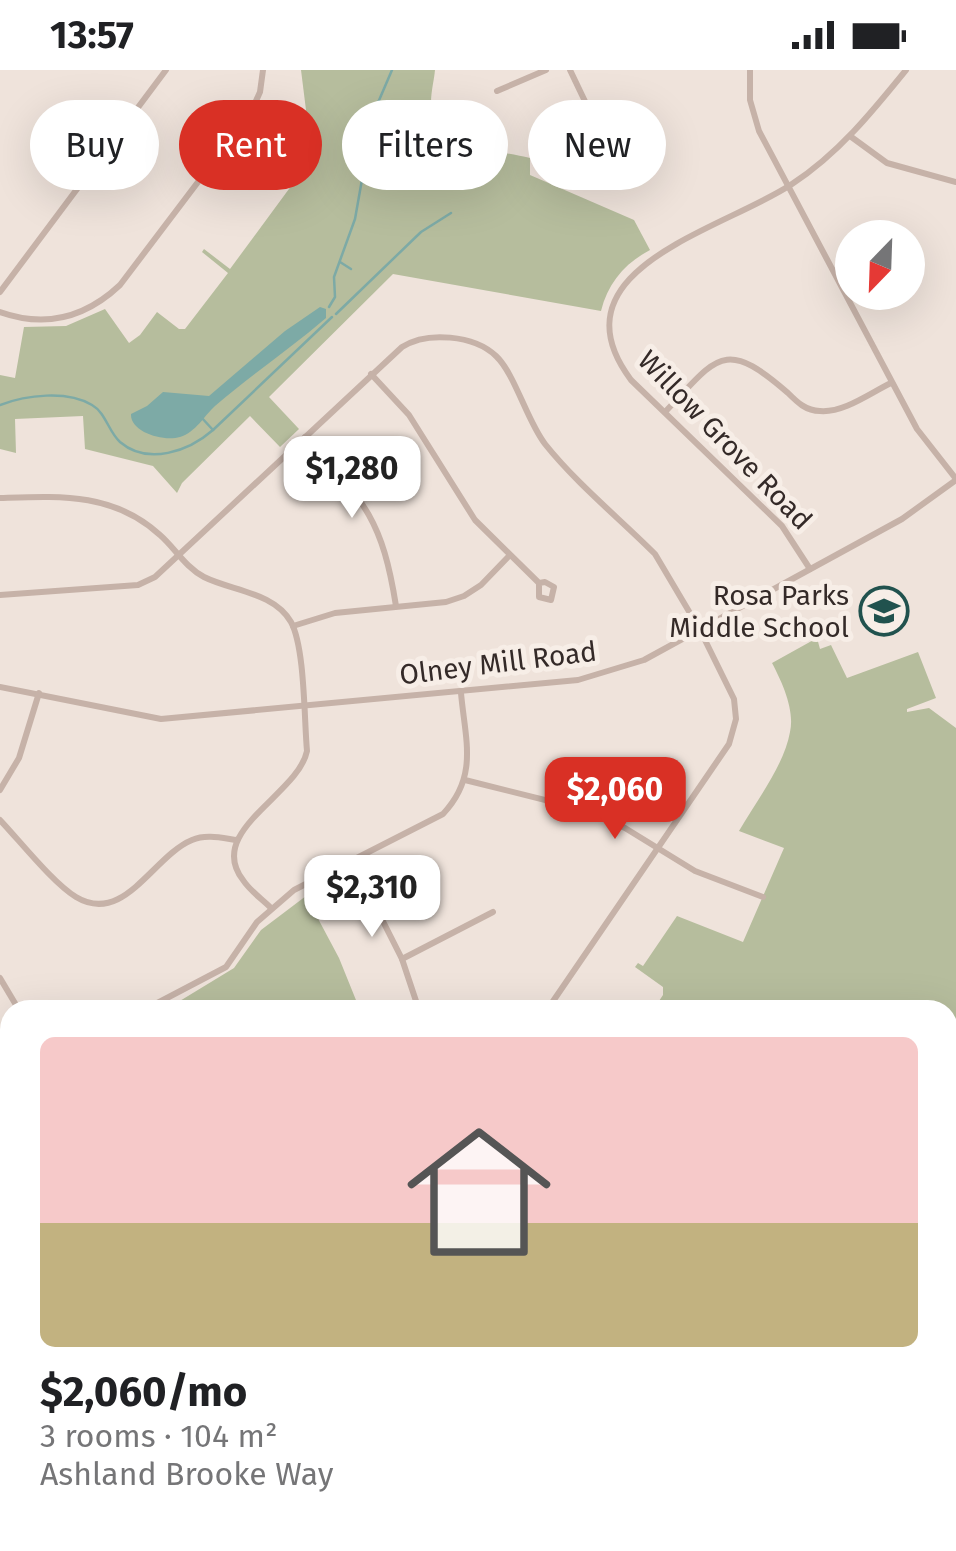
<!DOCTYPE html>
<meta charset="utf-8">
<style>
:root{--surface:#fff;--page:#f6f6f6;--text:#202124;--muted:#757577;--line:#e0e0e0;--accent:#d93025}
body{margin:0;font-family:"Fira Sans",sans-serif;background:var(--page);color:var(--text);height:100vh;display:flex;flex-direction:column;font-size:38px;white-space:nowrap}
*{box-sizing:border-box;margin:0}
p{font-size:32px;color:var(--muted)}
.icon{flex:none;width:55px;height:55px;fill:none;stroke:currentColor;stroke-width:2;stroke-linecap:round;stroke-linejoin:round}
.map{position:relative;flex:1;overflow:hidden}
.panel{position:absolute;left:0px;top:930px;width:958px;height:552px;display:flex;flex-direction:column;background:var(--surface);border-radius:30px 30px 0 0;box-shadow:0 10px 40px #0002}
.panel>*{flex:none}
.top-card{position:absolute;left:30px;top:30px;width:898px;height:90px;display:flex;gap:20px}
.needle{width:65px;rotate:203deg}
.tools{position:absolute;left:835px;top:150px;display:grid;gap:20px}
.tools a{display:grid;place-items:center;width:90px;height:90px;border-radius:50%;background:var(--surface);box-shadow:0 10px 40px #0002;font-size:50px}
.price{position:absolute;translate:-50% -85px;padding:0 22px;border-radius:20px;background:#fff;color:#222;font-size:32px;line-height:65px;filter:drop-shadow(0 2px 5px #0008)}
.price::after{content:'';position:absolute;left:50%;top:60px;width:30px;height:22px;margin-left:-15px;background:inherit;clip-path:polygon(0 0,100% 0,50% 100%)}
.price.on{background:var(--accent);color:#fff}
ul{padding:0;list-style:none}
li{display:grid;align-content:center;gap:20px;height:530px;padding:0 40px}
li+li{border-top:2px solid var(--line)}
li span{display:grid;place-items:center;height:310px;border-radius:15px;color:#555}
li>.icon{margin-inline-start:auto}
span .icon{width:180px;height:180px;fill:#fffc;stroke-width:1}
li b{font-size:42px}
.tag{padding:0 35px;border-radius:45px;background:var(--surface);box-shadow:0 10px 40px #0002;font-size:35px;line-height:90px}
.tag.on{background:var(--accent);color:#fff}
.status{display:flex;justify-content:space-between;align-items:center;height:70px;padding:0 50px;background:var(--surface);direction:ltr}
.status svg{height:28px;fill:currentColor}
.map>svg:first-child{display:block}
</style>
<div class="status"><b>13:57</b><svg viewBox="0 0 49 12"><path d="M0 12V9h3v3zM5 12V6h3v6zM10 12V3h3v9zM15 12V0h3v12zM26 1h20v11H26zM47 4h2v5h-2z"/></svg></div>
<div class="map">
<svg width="956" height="1481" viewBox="0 0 956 1481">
<rect width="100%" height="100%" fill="#efe3db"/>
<!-- green -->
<g fill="#b6bd9d">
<path d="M301,0H435C434,12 429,29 432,41C444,79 498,80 530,88V105L634,150L650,180C625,193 608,213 601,241L393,204L269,327L299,359L280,377L250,346L182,413L177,423L153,396L85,379L83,346L15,349L16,383L0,379V305L15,308L24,257L66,256L105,239L129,273L140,265L157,242L179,259H185L228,203L202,182L204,179L230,199L297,108L309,76L291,62L306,40Z"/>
<path d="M817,568L820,579L831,575L847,608L918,582L936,628L907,639V642L929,638L956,658V1092L948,1094V940H653L663,925V917L635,897L638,893L643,896L677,846L743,872L784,778L739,761C756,731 784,696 790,662C795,640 782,612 772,593Z"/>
<polygon points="306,826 339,888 360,940 165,940 234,898 261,860"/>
<polygon points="10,982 10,1178 0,1172 0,987"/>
<polygon points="0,1186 10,1191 10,1472 391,1472 399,1481 0,1481"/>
</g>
<!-- water -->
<path fill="#7daaa6" d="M320,237L326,239V248C290,279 251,305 215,336C204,346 196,362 180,367C163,372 130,362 131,344L147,336L163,322L209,326L285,261Z"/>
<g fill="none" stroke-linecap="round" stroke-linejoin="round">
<!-- stream -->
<g stroke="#7daaa6" stroke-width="2.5">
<polyline points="340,192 351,199"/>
<polyline points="329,237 335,227 334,207 355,149 374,42 392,0"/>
<polyline points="336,244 421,162 451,143"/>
<path d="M0,335C26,325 67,320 92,335C106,343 108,361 120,372C148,396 189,381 213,360L332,247"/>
<polyline points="201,347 213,360"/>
<polyline points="948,1049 956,1045"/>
<polyline points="0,1285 10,1290"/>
<polyline points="490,1472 495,1481"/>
<polyline points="805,1472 806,1481"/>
<polyline points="129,1481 132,1472"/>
<polyline points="504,1481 509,1481"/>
<polyline points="542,1481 576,1478 588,1472"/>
</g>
<!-- minor -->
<g stroke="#c6b2a8" stroke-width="6">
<polyline points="570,0 592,46 626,78"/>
<polyline points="750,0 750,30 759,61 917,359 956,409"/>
<polyline points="497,21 546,0"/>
<polyline points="850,66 887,93 956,112"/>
<polyline points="0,222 166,0"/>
<path d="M0,242C45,258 85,248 120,215L251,42L260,22L263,0"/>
<polyline points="371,304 409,345 475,450 539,513 545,512 554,517 551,530 539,527 539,513"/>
<path d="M665,342C717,288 723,266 788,323C797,332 806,341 820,341C844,343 870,323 891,313"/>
<path d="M305,367C364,431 382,448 396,536"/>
<path d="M0,428C59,426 113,422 160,465C175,478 185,497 204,507C232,521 274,522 291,552C305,578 304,648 307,681C298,725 205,761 243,810C250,821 262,829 271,838"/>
<path d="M810,499L782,456L631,310C548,199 725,159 792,114C838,84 872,42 906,0"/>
<path d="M0,525L138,515L155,507L402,277C427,261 474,265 496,286C515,304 527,351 545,374C577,414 619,448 655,484L700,560L734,629L736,649L729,674L547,940"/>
<polyline points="293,556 335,543 446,532 464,526 481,515 509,486"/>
<polyline points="0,617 161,649 578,610 644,590 902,449 956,410"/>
<polyline points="465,710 589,741 625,758 695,801 763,827"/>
<polyline points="0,720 19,688 39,623"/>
<polyline points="589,741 605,702"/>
<path d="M0,750C20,771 53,813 76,827C124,856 153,786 192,770C206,764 222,768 237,770"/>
<polyline points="352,790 402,889 419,940"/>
<polyline points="402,889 493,842"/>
<polyline points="0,908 19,940"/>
<path d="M144,940L226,897L257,852L294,820L443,744C479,706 465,669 461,623"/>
<polyline points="0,1171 10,1178"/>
<polyline points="398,1472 407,1481"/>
</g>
</g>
<!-- icons -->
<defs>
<g id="school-ring" transform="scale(2.5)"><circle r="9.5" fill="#f7eee7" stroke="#21524e" stroke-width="1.5"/><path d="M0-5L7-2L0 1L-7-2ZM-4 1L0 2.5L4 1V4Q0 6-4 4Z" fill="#21524e"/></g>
</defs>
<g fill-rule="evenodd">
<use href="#school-ring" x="884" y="541"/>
</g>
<g text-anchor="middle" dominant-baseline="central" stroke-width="10" stroke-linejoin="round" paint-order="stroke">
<!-- street labels -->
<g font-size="28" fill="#342a28" stroke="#f7eee7">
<text transform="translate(725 370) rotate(46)">Willow Grove Road</text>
<text transform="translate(498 593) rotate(-7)">Olney Mill Road</text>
</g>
<!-- poi labels -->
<g font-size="28" fill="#342a28" stroke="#f7eee7" text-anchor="end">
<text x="849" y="525">Rosa Parks<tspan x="849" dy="32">Middle School</tspan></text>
</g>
</g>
</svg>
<div class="tools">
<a><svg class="needle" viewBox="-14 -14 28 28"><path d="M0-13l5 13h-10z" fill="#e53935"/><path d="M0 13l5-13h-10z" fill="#757577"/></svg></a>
</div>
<b class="price" style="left:352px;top:451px">$1,280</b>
<b class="price on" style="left:615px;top:772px">$2,060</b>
<b class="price" style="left:372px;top:870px">$2,310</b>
<div class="top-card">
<a class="tag">Buy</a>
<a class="tag on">Rent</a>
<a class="tag">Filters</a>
<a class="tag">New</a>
</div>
<section class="panel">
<ul>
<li><span style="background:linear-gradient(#f6c9c9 60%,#c2b280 0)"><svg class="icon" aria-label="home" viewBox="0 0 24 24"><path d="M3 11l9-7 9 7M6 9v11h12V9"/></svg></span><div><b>$2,060/mo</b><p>3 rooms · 104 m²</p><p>Ashland Brooke Way</p></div></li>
</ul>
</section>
</div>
